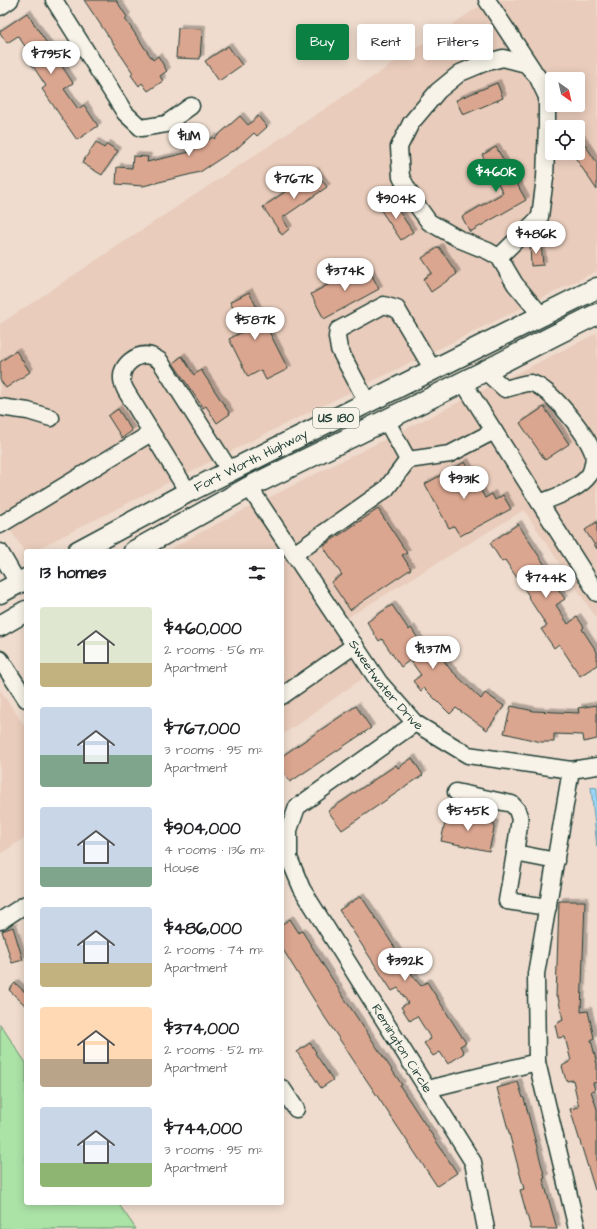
<!DOCTYPE html>
<meta charset="utf-8">
<style>
:root{--surface:#fff;--page:#f6f6f6;--text:#202124;--muted:#757577;--accent:#0b8043}
body{margin:0;font-family:"Architects Daughter",sans-serif;background:var(--page);color:var(--text);height:100vh;display:flex;flex-direction:column;font-size:15px;white-space:nowrap}
*{box-sizing:border-box;margin:0}
p{font-size:13px;color:var(--muted)}
.icon{flex:none;width:22px;height:22px;fill:none;stroke:currentColor;stroke-width:2;stroke-linecap:round;stroke-linejoin:round}
.map{position:relative;flex:1;overflow:hidden}
.panel{position:absolute;left:24px;top:549px;width:260px;height:656px;display:flex;flex-direction:column;background:var(--surface);border-radius:4px;box-shadow:0 2px 10px #0003}
.panel>*{flex:none}
.top-card{position:absolute;left:296px;top:24px;width:241px;height:36px;display:flex;gap:8px}
.needle{width:26px;rotate:146deg}
.controls{position:absolute;left:545px;top:72px;display:grid;gap:8px}
.controls a{display:grid;place-items:center;width:40px;height:40px;border-radius:4px;background:var(--surface);box-shadow:0 2px 10px #0003;font-size:20px}
.price{position:absolute;translate:-50% -34px;padding:0 9px;border-radius:14px;background:#fff;color:#222;font-size:13px;line-height:26px;filter:drop-shadow(0 1px 2px #0008)}
.price::after{content:'';position:absolute;left:50%;top:24px;width:12px;height:9px;margin-left:-6px;background:inherit;clip-path:polygon(0 0,100% 0,50% 100%)}
.price.selected{background:var(--accent);color:#fff}
ul{padding:0;list-style:none}
li{display:flex;align-items:center;gap:12px;height:100px;padding:0 16px}
li span{display:grid;place-items:center;flex:none;width:112px;height:80px;border-radius:4px;color:#555}
li>.icon{margin-inline-start:auto}
span .icon{width:48px;height:48px;fill:#fffc;stroke-width:1}
li b{font-size:17px}
h2{display:flex;justify-content:space-between;align-items:center;height:48px;padding:0 16px;font-size:17px}
.tag{padding:0 14px;border-radius:4px;background:var(--surface);box-shadow:0 2px 10px #0003;font-size:14px;line-height:36px}
.tag.selected{background:var(--accent);color:#fff}
.map>svg:first-child{display:block}
</style>
<div class="map">
<svg width="597" height="1229" viewBox="0 0 597 1229">
<defs>
<filter id="shadow"><feDropShadow dx="3.5" dy="-3.5" stdDeviation="0" flood-color="#0004"/></filter>
</defs>
<rect width="100%" height="100%" fill="#efdcce"/>
<filter id="ink" filterUnits="userSpaceOnUse"><feTurbulence type="fractalNoise" baseFrequency=".025" numOctaves="2"/><feDisplacementMap in="SourceGraphic" scale="8" xChannelSelector="R" yChannelSelector="G"/><feConvolveMatrix kernelMatrix="1 2 1 2 8 2 1 2 1" color-interpolation-filters="sRGB"/></filter>
<g filter="url(#ink)">
<!-- built -->
<g fill="#e9ccbb" fill-rule="evenodd">
<path d="M489,0H597V271L269,432L33,551H26V554L0,514V324ZM552,79H578V105H552ZM552,127H578V153H552Z"/>
<polygon points="597,333 597,619 524,510 347,618 379,667 282,735 282,551 167,551 214,525"/>
<polygon points="0,690 26,728 26,837 0,854"/>
</g>
<!-- green -->
<polygon fill="#abe2a6" stroke="#65906d" points="0,1024 26,1063 26,1203 118,1203 136,1229 0,1229"/>
<!-- water -->
<polygon fill="#98d7f9" stroke="#6899aa" points="591,787 597,788 597,847"/>
<!-- building -->
<g fill="#dba690" stroke="#1f3d34" filter="url(#shadow)">
<polygon points="84,0 116,0 127,17 125,19 153,60 158,56 167,71 160,76 163,81 148,91 142,83 139,86 131,75 133,73"/>
<polygon points="27,13 73,83 64,89 78,109 84,105 98,126 77,140 42,89 46,86 25,54 29,52 18,36 7,43 0,33 0,31"/>
<polygon points="178,28 202,29 200,59 176,58"/>
<polygon points="228,46 242,65 219,81 205,61"/>
<polygon points="497,83 503,98 463,115 456,100"/>
<polygon points="240,116 248,125 258,116 267,127 257,136 254,133 233,152 232,151 200,172 143,186 116,184 117,167 132,168 133,156 148,157 147,162 190,152 213,137 214,139"/>
<polygon points="578,134 597,163 597,190 572,153 578,153"/>
<polygon points="96,142 104,148 107,144 118,151 102,175 82,163"/>
<polygon points="496,147 526,200 470,232 462,217 503,193 482,155"/>
<polygon points="315,171 327,187 282,218 289,229 282,235 263,207"/>
<polygon points="392,201 413,232 401,240 380,209"/>
<polygon points="541,243 543,265 531,266 530,244"/>
<polygon points="439,247 457,274 431,292 423,279 432,273 422,258"/>
<polygon points="366,264 379,289 324,319 311,294"/>
<polygon points="249,292 288,369 266,380 261,370 248,377 229,339 244,331 230,302"/>
<polygon points="16,351 30,372 6,388 0,380 0,362"/>
<polygon points="182,356 194,375 201,370 230,414 217,423 206,406 203,408 173,363"/>
<polygon points="544,407 569,444 545,460 520,423"/>
<polygon points="118,409 132,431 122,438 108,416"/>
<polygon points="465,462 485,498 492,494 495,500 503,495 511,509 460,536 454,526 449,528 425,484"/>
<polygon points="378,509 407,553 402,555 411,569 350,610 331,582 342,575 323,546"/>
<polygon points="597,522 597,549 585,530"/>
<polygon points="518,524 548,570 546,571 565,599 556,605 568,624 577,617 584,627 582,629 597,652 597,665 580,676 559,644 554,648 541,629 547,626 528,597 529,596 505,560 502,562 490,543"/>
<polygon points="392,605 409,630 411,628 430,656 437,651 450,669 481,699 485,693 504,706 487,730 456,708 450,714 424,688 421,691 413,681 421,675 410,660 401,667 382,639 379,641 367,622"/>
<polygon points="597,705 597,739 584,742 583,735 554,734 554,742 541,742 504,733 511,706 534,711 579,713 578,708"/>
<polygon points="356,706 371,728 290,782 282,770 282,756"/>
<polygon points="412,758 423,775 342,830 328,811 396,765 398,768"/>
<polygon points="447,814 495,824 489,851 441,841"/>
<polygon points="361,896 416,980 421,986 427,982 466,1043 460,1046 464,1053 448,1064 440,1052 433,1056 424,1043 431,1039 417,1016 410,1021 401,1007 408,1003 398,988 392,991 339,910"/>
<polygon points="559,901 585,901 581,1012 588,1011 594,1038 591,1040 597,1064 597,1082 593,1083 595,1090 591,1091 597,1109 597,1190 595,1190 570,1109 579,1107 573,1080 567,1081 565,1077 562,1066 571,1061 565,1037 558,1038 555,1025 563,1020 558,997 556,997"/>
<polygon points="290,919 299,933 302,931 348,1004 402,1085 400,1086 457,1173 437,1186 324,1016 282,948 282,924"/>
<polygon points="13,927 23,960 12,963 2,931"/>
<polygon points="15,983 26,993 26,1006 9,990"/>
<polygon points="310,1043 316,1052 315,1053 333,1080 321,1088 297,1052"/>
<polygon points="518,1082 523,1098 524,1098 545,1178 543,1179 557,1229 531,1229 520,1190 524,1189 497,1088"/>
</g>
<g fill="none" stroke-linecap="round" stroke-linejoin="round">
<!-- minor casing -->
<g stroke="#1f3d34" stroke-width="19">
<g id="minor">
<polyline points="54,0 125,113 141,128 166,124 191,106"/>
<polyline points="487,0 533,70"/>
<polyline points="0,7 10,0"/>
<polyline points="499,257 540,217 545,178 547,124 547,97 537,76 526,64 503,58 484,63 460,73 438,91 411,123 399,147 401,177 416,204 429,222 461,240 488,251 499,257 515,284 541,315"/>
<path d="M485,371L505,389C511,388 526,382 531,383C551,388 587,435 593,453C595,458 592,470 590,474C579,490 557,496 540,503"/>
<polyline points="463,382 597,593"/>
<polyline points="367,402 339,349 337,337 338,330 384,305 397,309 433,370"/>
<polyline points="0,407 28,411 51,418"/>
<polyline points="386,420 408,460"/>
<path id="s1" d="M249,487L379,682L415,723L468,755L571,770L597,766"/>
<path d="M188,492L126,391C124,387 122,383 122,379C121,365 137,352 151,356C154,357 157,359 160,361L230,471"/>
<polyline points="0,525 151,433"/>
<polyline points="0,552 18,583"/>
<polyline points="294,554 386,489 408,460 450,454 494,431"/>
<polyline points="0,659 26,699"/>
<polyline points="282,696 355,645"/>
<path id="s2" d="M415,723L297,807L289,830V858L302,889L473,1162L486,1229"/>
<polyline points="571,770 536,974 537,1062 577,1229"/>
<polyline points="456,792 512,804 517,810 520,819 515,853 556,861"/>
<polyline points="515,853 507,901 548,907"/>
<polyline points="0,921 26,904"/>
<polyline points="282,1088 296,1109"/>
<polyline points="428,1089 537,1062"/>
</g>
</g>
<!-- major casing -->
<g stroke="#1f3d34" stroke-width="23">
<g id="major">
<path id="s3" d="M78,551L188,492L597,288"/>
<polyline points="134,551 249,487 386,420 485,371 553,336 597,314"/>
<polyline points="0,593 26,579"/>
<polyline points="0,626 26,611"/>
</g>
</g>
<!-- minor -->
<use href="#minor" stroke="#f7f3e8" stroke-width="16"/>
<!-- major -->
<use href="#major" stroke="#f7f3e8" stroke-width="20"/>
</g>
</g>
<g text-anchor="middle" dominant-baseline="central" stroke-width="3" stroke-linejoin="round" paint-order="stroke">
<!-- shield labels -->
<rect fill="#f7f3e8" stroke="#60746a" stroke-width="1" x="313" y="408" width="46" height="20" rx="3"/>
<g font-size="12" font-weight="bold" fill="#1f3d34">
<text x="336" y="418">US 180</text>
</g>
<!-- street labels -->
<g font-size="13" fill="#1f3d34" stroke="#f7f3e8">
<text stroke="none"><textPath href="#s3" startOffset="195">Fort Worth Highway</textPath></text>
<text stroke="none"><textPath href="#s1" startOffset="241">Sweetwater Drive</textPath></text>
<text stroke="none"><textPath href="#s2" startOffset="419">Remington Circle</textPath></text>
</g>
</g>
</svg>
<div class="controls">
<a><svg class="needle" viewBox="-14 -14 28 28"><path d="M0-13l5 13h-10z" fill="#e53935"/><path d="M0 13l5-13h-10z" fill="#757577"/></svg></a>
<a><svg class="icon" aria-label="locate" viewBox="0 0 24 24"><circle cx="12" cy="12" r="6"/><path d="M12 2v4M12 18v4M2 12h4M18 12h4"/></svg></a>
</div>
<b class="price" style="left:51px;top:75px">$795K</b>
<b class="price" style="left:189px;top:157px">$1.1M</b>
<b class="price selected" style="left:496px;top:193px">$460K</b>
<b class="price" style="left:294px;top:200px">$767K</b>
<b class="price" style="left:396px;top:220px">$904K</b>
<b class="price" style="left:536px;top:255px">$486K</b>
<b class="price" style="left:345px;top:292px">$374K</b>
<b class="price" style="left:255px;top:341px">$587K</b>
<b class="price" style="left:464px;top:500px">$931K</b>
<b class="price" style="left:546px;top:599px">$744K</b>
<b class="price" style="left:433px;top:670px">$1.37M</b>
<b class="price" style="left:468px;top:832px">$545K</b>
<b class="price" style="left:405px;top:982px">$392K</b>
<div class="top-card">
<a class="tag selected">Buy</a>
<a class="tag">Rent</a>
<a class="tag">Filters</a>
</div>
<section class="panel">
<h2>13 homes<svg class="icon" aria-label="filters" viewBox="0 0 24 24"><path d="M4 7h16M4 17h16"/><circle cx="9" cy="7" r="2"/><circle cx="15" cy="17" r="2"/></svg></h2>
<ul>
<li><span style="background:linear-gradient(#dfe7d0 70%,#c2b280 0)"><svg class="icon" aria-label="home" viewBox="0 0 24 24"><path d="M3 11l9-7 9 7M6 9v11h12V9"/></svg></span><div><b>$460,000</b><p>2 rooms · 56 m²</p><p>Apartment</p></div></li>
<li><span style="background:linear-gradient(#c9d6e8 60%,#7fa58c 0)"><svg class="icon" aria-label="home" viewBox="0 0 24 24"><path d="M3 11l9-7 9 7M6 9v11h12V9"/></svg></span><div><b>$767,000</b><p>3 rooms · 95 m²</p><p>Apartment</p></div></li>
<li><span style="background:linear-gradient(#c9d6e8 75%,#7fa58c 0)"><svg class="icon" aria-label="home" viewBox="0 0 24 24"><path d="M3 11l9-7 9 7M6 9v11h12V9"/></svg></span><div><b>$904,000</b><p>4 rooms · 136 m²</p><p>House</p></div></li>
<li><span style="background:linear-gradient(#c9d6e8 70%,#c2b280 0)"><svg class="icon" aria-label="home" viewBox="0 0 24 24"><path d="M3 11l9-7 9 7M6 9v11h12V9"/></svg></span><div><b>$486,000</b><p>2 rooms · 74 m²</p><p>Apartment</p></div></li>
<li><span style="background:linear-gradient(#ffd9b3 65%,#b9a48a 0)"><svg class="icon" aria-label="home" viewBox="0 0 24 24"><path d="M3 11l9-7 9 7M6 9v11h12V9"/></svg></span><div><b>$374,000</b><p>2 rooms · 52 m²</p><p>Apartment</p></div></li>
<li><span style="background:linear-gradient(#c9d6e8 70%,#8fb573 0)"><svg class="icon" aria-label="home" viewBox="0 0 24 24"><path d="M3 11l9-7 9 7M6 9v11h12V9"/></svg></span><div><b>$744,000</b><p>3 rooms · 95 m²</p><p>Apartment</p></div></li>
</ul>
</section>
</div>
